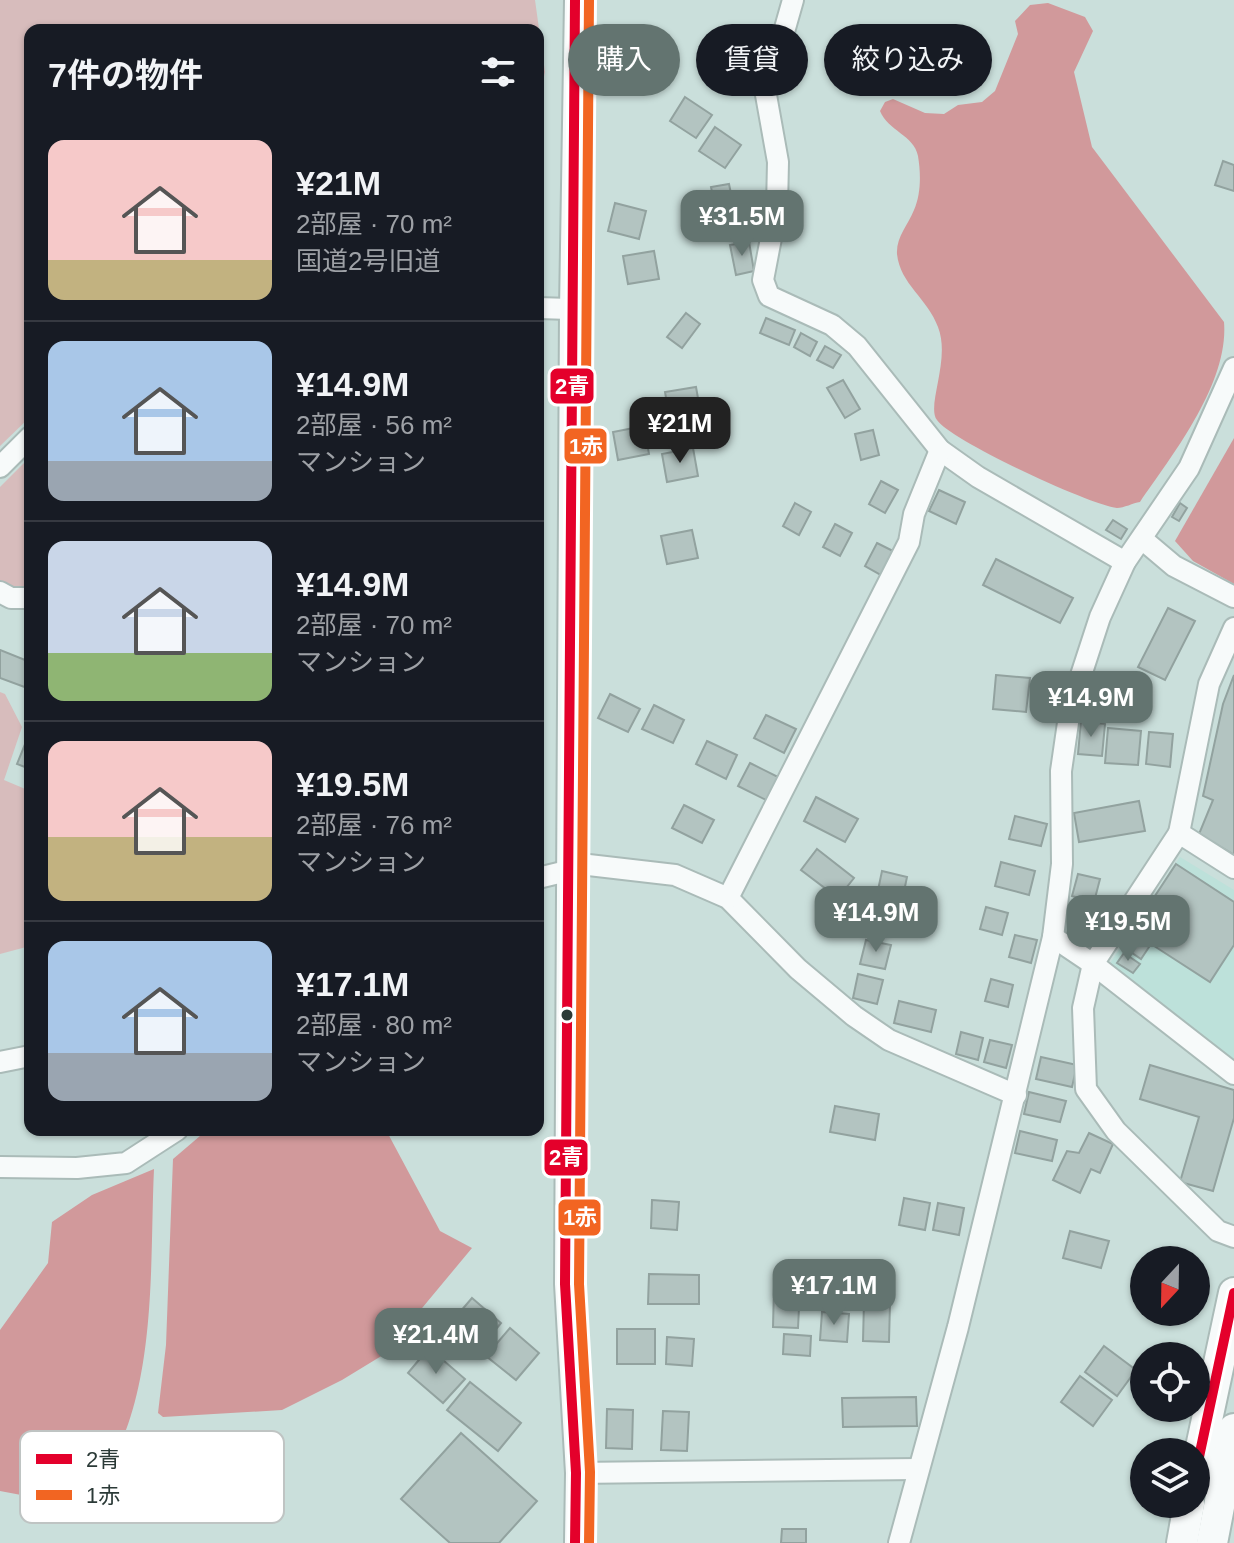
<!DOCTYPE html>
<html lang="ja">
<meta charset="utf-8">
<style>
:root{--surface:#171b24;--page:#242831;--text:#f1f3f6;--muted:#9ea1a6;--line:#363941;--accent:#637470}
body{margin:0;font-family:Helvetica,"Noto Sans JP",sans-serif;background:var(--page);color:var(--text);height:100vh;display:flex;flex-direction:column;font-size:30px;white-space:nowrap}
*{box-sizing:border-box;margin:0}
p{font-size:26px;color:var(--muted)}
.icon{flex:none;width:44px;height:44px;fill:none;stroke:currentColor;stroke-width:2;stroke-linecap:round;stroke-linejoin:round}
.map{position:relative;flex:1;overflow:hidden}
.sheet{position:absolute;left:24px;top:24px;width:520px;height:1112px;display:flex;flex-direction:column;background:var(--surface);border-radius:16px;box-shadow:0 2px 6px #0004}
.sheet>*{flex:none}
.banner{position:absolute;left:568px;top:24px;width:546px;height:72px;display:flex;gap:16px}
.needle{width:52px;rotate:202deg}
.tools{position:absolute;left:1130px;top:1246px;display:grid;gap:16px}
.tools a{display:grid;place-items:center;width:80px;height:80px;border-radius:50%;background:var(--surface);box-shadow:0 2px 6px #0004;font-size:40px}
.price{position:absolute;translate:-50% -68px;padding:0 18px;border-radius:16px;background:var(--accent);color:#fff;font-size:26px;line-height:52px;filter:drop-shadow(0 2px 4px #0008)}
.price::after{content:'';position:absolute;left:50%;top:48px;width:24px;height:18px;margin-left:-12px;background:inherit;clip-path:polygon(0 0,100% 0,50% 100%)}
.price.current{background:#222;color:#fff}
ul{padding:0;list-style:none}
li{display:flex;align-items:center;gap:24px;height:200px;padding:0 24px}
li+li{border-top:2px solid var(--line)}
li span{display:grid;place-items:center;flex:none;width:224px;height:160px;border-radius:16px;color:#555}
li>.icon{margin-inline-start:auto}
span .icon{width:96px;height:96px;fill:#fffc;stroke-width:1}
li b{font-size:34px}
h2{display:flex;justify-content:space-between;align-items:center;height:96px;padding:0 24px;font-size:34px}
.chip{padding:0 28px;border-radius:36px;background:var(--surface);box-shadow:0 2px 6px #0004;font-size:28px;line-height:72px}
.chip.current{background:var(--accent);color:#fff}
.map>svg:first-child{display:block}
</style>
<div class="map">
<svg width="1234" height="1543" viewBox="0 0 1234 1543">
<rect width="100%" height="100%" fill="#cadfdb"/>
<!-- built -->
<polygon fill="#bde1da" points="1180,857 1234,890 1234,1063 1109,965"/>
<!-- green -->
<g fill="#d7bcbc">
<polygon points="0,0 535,0 545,72 538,103 538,30 30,30 30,417 0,446"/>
<polygon points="30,457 30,592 0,585 0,487"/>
<polygon points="0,692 5,694 22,727 4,780 30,791 30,915 25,918 30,925 30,946 0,954"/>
</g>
<!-- water -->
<g fill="#d1999b">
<path d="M1048,3L1085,17L1093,31L1074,72L1092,147L1224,322C1229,383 1173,454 1140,502C1133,503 1124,508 1117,508C1092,506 951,441 937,420C926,406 951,360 938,327C928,299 900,284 897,254C896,237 908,225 914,210C921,194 921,174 918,156C914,135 888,131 880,111L885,102L893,99L925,113L944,114L958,105L982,102L995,91L1018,34L1015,21L1030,5Z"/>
<polygon points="1234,438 1234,584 1193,561 1175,541"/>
<polygon points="207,1130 386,1130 440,1231 472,1248 383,1355 342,1380 282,1410 163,1417 158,1413 166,1345 173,1159"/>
<path d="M154,1169C149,1277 160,1416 85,1501L69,1504L0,1491V1330L48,1263L52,1222L92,1195Z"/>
</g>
<!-- building -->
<g fill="#b3c4c1" stroke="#92a29f" stroke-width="2">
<polygon points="685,97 712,115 696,138 670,121"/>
<polygon points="715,127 741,145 725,168 699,151"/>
<polygon points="1223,161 1234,165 1234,191 1215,185"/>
<polygon points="729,184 735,213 717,217 711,187"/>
<polygon points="615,203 646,211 639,239 608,231"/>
<polygon points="749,242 754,271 736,275 730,245"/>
<polygon points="654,251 659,279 628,284 623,256"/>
<polygon points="686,313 700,324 682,348 667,337"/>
<polygon points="766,318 795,330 789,345 760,333"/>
<polygon points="801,333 817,342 810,356 794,347"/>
<polygon points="825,346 841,355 833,368 817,360"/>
<polygon points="843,380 860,409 845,418 827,388"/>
<polygon points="696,387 701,415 670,420 665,392"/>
<polygon points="644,426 649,454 618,460 613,432"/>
<polygon points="873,430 879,455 861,460 855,434"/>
<polygon points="693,448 698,476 667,482 662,454"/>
<polygon points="881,481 898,490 885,513 869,504"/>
<polygon points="939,490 965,502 956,524 929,511"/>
<polygon points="795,503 811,512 799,535 783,526"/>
<polygon points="1180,503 1187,508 1179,521 1172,517"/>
<polygon points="1113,520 1127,529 1121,539 1106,530"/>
<polygon points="835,524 852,533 840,556 823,547"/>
<polygon points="692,530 698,558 667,564 661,536"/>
<polygon points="877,543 893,551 881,575 865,566"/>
<polygon points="996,559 1073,598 1060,623 983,585"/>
<polygon points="1168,608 1195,621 1165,680 1138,667"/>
<polygon points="0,650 30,662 30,689 0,678"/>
<polygon points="996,675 1030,678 1026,712 993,709"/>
<polygon points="1234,675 1234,855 1199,834 1213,800 1203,796 1223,704"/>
<polygon points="610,694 640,709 628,732 598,718"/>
<polygon points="654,705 684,720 673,743 642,729"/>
<polygon points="766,715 796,729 784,753 754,738"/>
<polygon points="1081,721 1105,724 1102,756 1078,754"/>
<polygon points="1108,728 1141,731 1138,765 1105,763"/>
<polygon points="30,732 30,769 17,764"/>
<polygon points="1149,732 1173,734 1170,767 1146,764"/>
<polygon points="707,741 737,755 726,779 696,764"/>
<polygon points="750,763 780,778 768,801 738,786"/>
<polygon points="816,797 858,819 845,842 804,821"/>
<polygon points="1139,801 1145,831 1079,842 1074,813"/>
<polygon points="684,805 714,820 702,843 672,828"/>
<polygon points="1015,816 1047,824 1041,846 1009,839"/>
<polygon points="817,849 854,878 838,898 801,870"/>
<polygon points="1001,862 1035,871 1029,895 995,886"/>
<polygon points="1176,864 1234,902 1234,945 1210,982 1151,944 1141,959 1122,946"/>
<polygon points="882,871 907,877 902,901 877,895"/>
<polygon points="1078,874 1100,879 1094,902 1072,896"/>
<polygon points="875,902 900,908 894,932 870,926"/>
<polygon points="986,907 1008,913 1002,935 980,929"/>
<polygon points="1015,935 1037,940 1031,963 1009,957"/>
<polygon points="866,940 891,945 885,969 860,964"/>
<polygon points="1124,953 1140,964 1133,973 1117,963"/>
<polygon points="858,974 883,980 877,1004 853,998"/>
<polygon points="991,979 1013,985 1008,1007 985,1001"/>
<polygon points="899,1001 936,1010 931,1032 894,1023"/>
<polygon points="961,1032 983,1038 978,1060 956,1054"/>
<polygon points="990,1040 1012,1045 1006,1068 984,1062"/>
<polygon points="1041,1057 1077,1065 1072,1087 1036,1079"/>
<polygon points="1150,1065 1234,1090 1234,1118 1213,1191 1180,1182 1199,1117 1140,1099"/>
<polygon points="1029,1092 1066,1101 1060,1122 1024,1114"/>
<polygon points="835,1106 879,1114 875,1140 830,1132"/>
<polygon points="1020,1131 1057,1140 1052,1161 1015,1153"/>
<polygon points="1089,1133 1113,1144 1100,1173 1091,1169 1080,1193 1053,1180 1067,1151 1079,1153"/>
<polygon points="904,1198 930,1203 925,1230 899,1225"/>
<polygon points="652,1200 679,1202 677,1230 651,1228"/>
<polygon points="938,1203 964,1208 959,1235 933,1230"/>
<polygon points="1070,1231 1109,1241 1101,1268 1063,1258"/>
<polygon points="649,1274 699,1275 699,1304 648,1304"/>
<polygon points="774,1287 800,1288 798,1328 773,1327"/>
<polygon points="472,1298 501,1323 478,1351 448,1326"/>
<polygon points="864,1301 890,1303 889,1342 863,1341"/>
<polygon points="822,1312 849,1314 847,1342 820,1340"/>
<polygon points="510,1328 539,1353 516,1380 486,1356"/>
<rect x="617" y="1329" width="38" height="35"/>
<polygon points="784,1334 811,1336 810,1356 783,1354"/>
<polygon points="667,1337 694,1339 692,1366 666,1364"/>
<polygon points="1104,1346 1136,1370 1117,1396 1085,1372"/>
<polygon points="429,1348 465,1379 443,1403 408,1373"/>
<polygon points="1080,1376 1112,1400 1093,1426 1061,1402"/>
<polygon points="470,1382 521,1423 498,1451 447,1410"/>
<polygon points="916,1397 917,1426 843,1427 842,1398"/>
<polygon points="607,1409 633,1410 632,1449 606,1448"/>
<polygon points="663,1411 689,1412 687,1451 661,1450"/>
<polygon points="461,1433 537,1501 499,1543 450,1543 401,1499"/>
<polygon points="782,1529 806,1529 806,1543 781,1543"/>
</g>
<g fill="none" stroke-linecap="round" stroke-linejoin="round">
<!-- minor casing -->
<g stroke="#aabbb8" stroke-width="24">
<g id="minor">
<polyline points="793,0 766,95 778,162 777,207 763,280 769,296 832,325 857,346 940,450 978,477 1125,562"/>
<polyline points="538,308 570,309"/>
<polyline points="0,467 30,437"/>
<polyline points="1142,539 1174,566 1234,597"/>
<polyline points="0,592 11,598 30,598"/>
<polyline points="1234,628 1209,684 1179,833 1234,868"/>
<polyline points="1179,833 1093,964 1083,1008 1086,1089 1116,1131 1218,1231 1234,1237"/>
<polyline points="538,878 567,871 580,864 675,875 728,898 798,969 854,1016 889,1040 1016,1095"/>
<polyline points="728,898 909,542 914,514 940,450"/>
<polyline points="1053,937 1093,964 1234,1074"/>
<polyline points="0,1062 30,1056"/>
<polyline points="0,1167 77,1168 126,1163 177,1130"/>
<polyline points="576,1473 917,1469"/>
<polyline points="575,1543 576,1473 565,1284 570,309 575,0"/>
<polyline points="899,1543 958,1327 1053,937 1062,864 1061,771 1070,709 1100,617 1125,562 1189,468 1234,368"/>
</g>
</g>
<!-- highway casing -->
<g stroke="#aabbb8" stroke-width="34">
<g id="highway">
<polyline points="1196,1471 1234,1293"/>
<polyline points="1182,1543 1189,1504"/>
<polyline points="1212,1543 1234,1429"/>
</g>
</g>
<!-- minor -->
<use href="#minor" stroke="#f7fafa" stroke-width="20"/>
<!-- highway -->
<use href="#highway" stroke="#f7fafa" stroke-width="30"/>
<!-- bus-1 casing -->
<g stroke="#fff" stroke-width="16">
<g id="bus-1">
<polyline points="575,0 565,1284 576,1473 575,1543"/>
<polyline points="1196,1471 1234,1293"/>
</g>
</g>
<!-- bus-2 casing -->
<g stroke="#fff" stroke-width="16">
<polyline id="bus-2" points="589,0 579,1284 590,1472 589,1543"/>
</g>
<!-- bus-1 -->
<use href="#bus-1" stroke="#e4002b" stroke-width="10"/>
<!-- bus-2 -->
<use href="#bus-2" stroke="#f26522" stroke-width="10"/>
</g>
<!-- markers -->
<circle fill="#2b3a37" stroke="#fff" stroke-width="3" cx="567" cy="1015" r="7"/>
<!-- legend -->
<rect x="20" y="1431" width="264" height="92" rx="12" fill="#fff" stroke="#bfc4c3" stroke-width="2"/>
<rect x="36" y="1454" width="36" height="10" fill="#e4002b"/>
<rect x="36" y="1490" width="36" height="10" fill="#f26522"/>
<g font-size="22" fill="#2b3a37">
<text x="86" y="1467">2青</text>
<text x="86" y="1503">1赤</text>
</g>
<g stroke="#fff" stroke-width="3">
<rect x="549" y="367" width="46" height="38" rx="8" fill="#e4002b"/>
<rect x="563" y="427" width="45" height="38" rx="8" fill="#f26522"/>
<rect x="543" y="1138" width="46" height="39" rx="8" fill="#e4002b"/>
<rect x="557" y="1198" width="45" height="39" rx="8" fill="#f26522"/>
</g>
<g font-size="22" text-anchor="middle" font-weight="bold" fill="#fff">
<text x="572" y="394">2青</text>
<text x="586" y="454">1赤</text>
<text x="566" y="1165">2青</text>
<text x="580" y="1225">1赤</text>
</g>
</svg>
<div class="tools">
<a><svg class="needle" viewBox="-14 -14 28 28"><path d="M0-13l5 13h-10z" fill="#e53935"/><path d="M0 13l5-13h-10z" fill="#9ea1a6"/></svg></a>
<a><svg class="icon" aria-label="locate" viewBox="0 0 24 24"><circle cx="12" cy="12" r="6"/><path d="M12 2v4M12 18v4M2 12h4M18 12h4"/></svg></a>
<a><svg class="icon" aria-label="layers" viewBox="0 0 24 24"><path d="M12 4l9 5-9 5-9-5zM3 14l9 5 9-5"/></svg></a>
</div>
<b class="price" style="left:742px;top:258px">¥31.5M</b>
<b class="price current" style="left:680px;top:465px">¥21M</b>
<b class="price" style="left:1091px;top:739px">¥14.9M</b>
<b class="price" style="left:876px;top:954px">¥14.9M</b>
<b class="price" style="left:1128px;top:963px">¥19.5M</b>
<b class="price" style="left:834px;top:1327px">¥17.1M</b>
<b class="price" style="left:436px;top:1376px">¥21.4M</b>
<div class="banner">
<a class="chip current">購入</a>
<a class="chip">賃貸</a>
<a class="chip">絞り込み</a>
</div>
<section class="sheet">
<h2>7件の物件<svg class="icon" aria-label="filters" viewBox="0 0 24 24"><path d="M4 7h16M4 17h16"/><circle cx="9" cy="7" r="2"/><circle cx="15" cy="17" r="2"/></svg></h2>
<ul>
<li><span style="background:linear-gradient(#f6c9c9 75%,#c2b280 0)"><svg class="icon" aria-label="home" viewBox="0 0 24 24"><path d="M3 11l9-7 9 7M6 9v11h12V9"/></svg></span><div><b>¥21M</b><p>2部屋 · 70 m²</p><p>国道2号旧道</p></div></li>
<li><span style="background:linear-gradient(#a9c7e8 75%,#9aa5b1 0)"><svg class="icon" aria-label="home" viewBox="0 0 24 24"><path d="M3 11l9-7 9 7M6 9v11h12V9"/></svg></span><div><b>¥14.9M</b><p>2部屋 · 56 m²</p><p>マンション</p></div></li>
<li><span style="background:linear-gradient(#c9d6e8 70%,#8fb573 0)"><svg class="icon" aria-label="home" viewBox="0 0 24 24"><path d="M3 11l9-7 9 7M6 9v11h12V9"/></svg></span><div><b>¥14.9M</b><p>2部屋 · 70 m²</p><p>マンション</p></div></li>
<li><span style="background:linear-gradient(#f6c9c9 60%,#c2b280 0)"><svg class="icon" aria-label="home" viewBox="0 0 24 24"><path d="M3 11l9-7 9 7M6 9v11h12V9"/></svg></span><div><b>¥19.5M</b><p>2部屋 · 76 m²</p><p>マンション</p></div></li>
<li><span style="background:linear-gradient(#a9c7e8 70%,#9aa5b1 0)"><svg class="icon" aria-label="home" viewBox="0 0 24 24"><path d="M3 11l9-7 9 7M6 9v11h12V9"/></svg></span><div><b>¥17.1M</b><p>2部屋 · 80 m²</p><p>マンション</p></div></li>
</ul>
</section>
</div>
